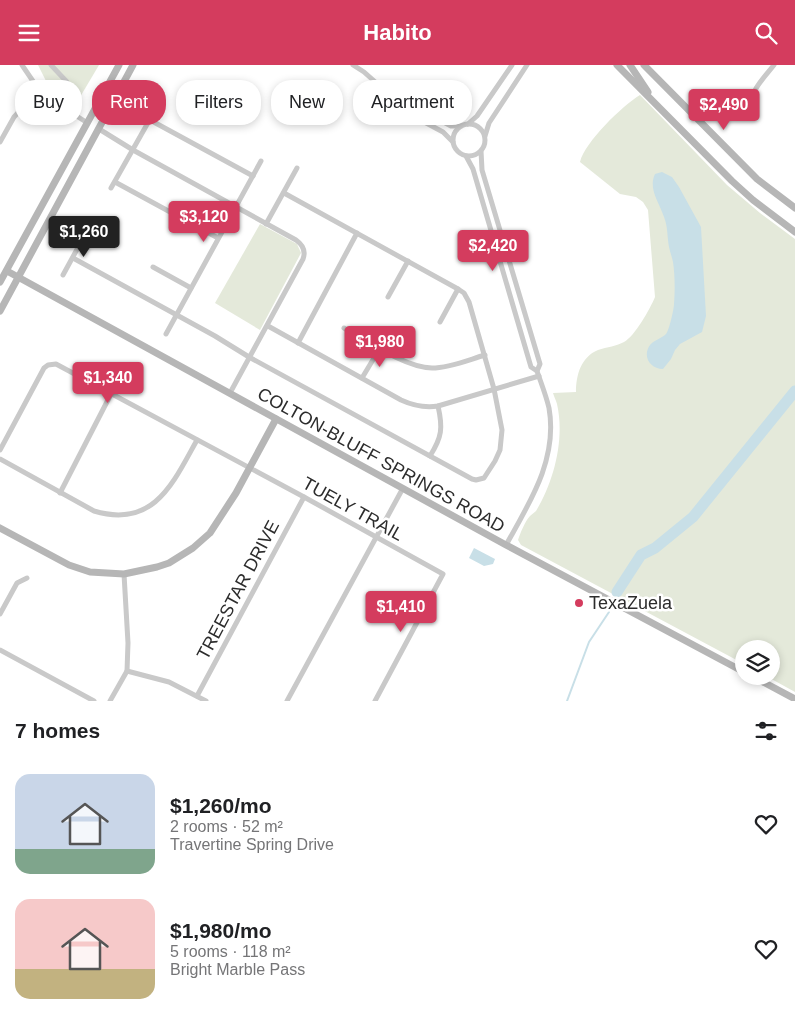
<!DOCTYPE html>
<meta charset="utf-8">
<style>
:root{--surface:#fff;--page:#f6f6f6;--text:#202124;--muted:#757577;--accent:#d43c5e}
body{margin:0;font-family:Arial,sans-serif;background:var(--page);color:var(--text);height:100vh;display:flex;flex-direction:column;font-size:19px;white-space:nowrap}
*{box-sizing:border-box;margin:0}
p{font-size:16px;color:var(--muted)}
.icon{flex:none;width:28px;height:28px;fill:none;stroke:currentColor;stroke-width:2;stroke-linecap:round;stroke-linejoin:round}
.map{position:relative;height:636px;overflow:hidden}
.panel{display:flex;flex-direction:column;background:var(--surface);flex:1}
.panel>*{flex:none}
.top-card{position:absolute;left:15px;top:15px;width:500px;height:45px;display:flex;gap:10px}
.controls{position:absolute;left:735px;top:575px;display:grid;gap:10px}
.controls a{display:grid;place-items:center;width:45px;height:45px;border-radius:50%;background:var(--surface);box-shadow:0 2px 8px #0003;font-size:25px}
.price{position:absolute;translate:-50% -42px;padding:0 11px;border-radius:5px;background:var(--accent);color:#fff;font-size:16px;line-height:32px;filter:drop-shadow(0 1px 2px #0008)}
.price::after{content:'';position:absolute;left:50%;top:30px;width:15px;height:11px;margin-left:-8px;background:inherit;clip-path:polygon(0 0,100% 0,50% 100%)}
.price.selected{background:#222;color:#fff}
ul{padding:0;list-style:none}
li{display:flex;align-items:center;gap:15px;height:125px;padding:0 15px}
li span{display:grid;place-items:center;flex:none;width:140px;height:100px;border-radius:15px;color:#555}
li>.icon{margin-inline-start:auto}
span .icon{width:60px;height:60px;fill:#fffc;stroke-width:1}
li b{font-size:21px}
h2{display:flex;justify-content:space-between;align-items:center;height:60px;padding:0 15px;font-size:21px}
.pill{padding:0 18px;border-radius:20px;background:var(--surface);box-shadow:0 2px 8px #0003;font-size:18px;line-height:45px}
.pill.selected{background:var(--accent);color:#fff}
header{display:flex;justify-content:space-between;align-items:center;height:65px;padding:0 15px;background:var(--accent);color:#fff;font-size:22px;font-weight:700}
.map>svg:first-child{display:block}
</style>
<header><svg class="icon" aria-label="menu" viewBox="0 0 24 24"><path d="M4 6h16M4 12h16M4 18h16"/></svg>Habito<svg class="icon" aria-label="search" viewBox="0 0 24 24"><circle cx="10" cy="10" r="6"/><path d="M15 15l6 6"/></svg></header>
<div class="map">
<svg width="795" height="636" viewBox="0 0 795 636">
<rect width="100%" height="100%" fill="#fff"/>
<!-- green -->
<g fill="#e4e9da">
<polygon points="38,0 99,0 80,32 47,18"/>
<path d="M640,30L727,120L760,148L795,174V627L766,611H771V584H744V599L521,480L518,475C520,469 525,456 530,451C532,449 534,448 536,446C554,416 565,374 557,339C556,335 554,332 553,328L576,327C576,310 581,292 598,285C607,282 617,281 624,277C635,271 650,244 655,232L648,145L643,137L636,132L620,129L580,97C585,77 622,41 640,30Z"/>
<polygon points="260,159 297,179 301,188 260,265 215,238"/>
</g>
<!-- water -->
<g fill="#c8dfe7">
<path d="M662,107L672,112L679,122L701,162L706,251L702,267L680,279L675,285L671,294L663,304C650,304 642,291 650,280C654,275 662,273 666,269C669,266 674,244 674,239C675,226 675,210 673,197C672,192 670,187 669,182C667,172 668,162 664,152C659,137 648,124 655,109Z"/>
<polygon points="474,483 495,494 493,499 484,501 469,493"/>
</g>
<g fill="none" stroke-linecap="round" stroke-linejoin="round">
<!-- stream -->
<polyline stroke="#c8dfe7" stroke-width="2" points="567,636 589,577 609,547"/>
<!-- river -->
<polyline stroke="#c8dfe7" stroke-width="11" points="617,527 641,490 655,483 693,452 795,326"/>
<!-- street -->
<g stroke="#c9c9c9" stroke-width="5">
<polyline points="22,0 39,25 64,43 86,57"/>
<polyline points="51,0 67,17"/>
<polyline points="353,0 364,7 391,31 407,42 412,45 421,45 451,61 461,61"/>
<path d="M751,43C751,24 763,14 774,0"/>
<polyline points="412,45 415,52 443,67 453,77"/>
<polyline points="150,55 253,111"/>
<circle cx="469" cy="75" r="16"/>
<polyline points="468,59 477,51 512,0"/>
<path d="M99,64L133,85L296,175C303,180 306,186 303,194L230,328"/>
<polyline points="485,71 489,58 527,0"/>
<polyline points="0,77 14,52 39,25"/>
<path d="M481,86L482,105L540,299L537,306C541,318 546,330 549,343C558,394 530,437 506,480"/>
<polyline points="466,91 473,104 531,302 537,306"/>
<polyline points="115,117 218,173"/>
<polyline points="111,123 158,40"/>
<polyline points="266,159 297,103"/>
<polyline points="73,193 215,271 249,292 472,414 476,415 484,413 495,396 500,385 502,365 494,324 469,237 464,228 458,224 284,128"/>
<polyline points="153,202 191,223"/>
<polyline points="63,210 87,166"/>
<polyline points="388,232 408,196"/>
<polyline points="440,257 458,224"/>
<path d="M268,261L401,335C414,341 425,343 438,341L539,311"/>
<path d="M344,263C367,276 406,303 432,303C449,303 468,295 485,290"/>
<polyline points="166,269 261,96"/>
<polyline points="298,278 357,168"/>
<polyline points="362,313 380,283"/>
<polyline points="0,385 44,303 48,300 56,299 304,432 443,509 375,636"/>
<path d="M430,391C442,372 443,363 438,341"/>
<path d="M0,394L94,446C154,464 173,418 197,375"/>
<polyline points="60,428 111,329"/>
<polyline points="0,549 17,518 27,513"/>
<polyline points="0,585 94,636"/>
<polyline points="127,606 169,617 206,636"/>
<polyline points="197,631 304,432"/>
<polyline points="110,636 127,606 128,578 124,509"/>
<polyline points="287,636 403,423"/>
</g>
<!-- secondary -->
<g stroke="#b6b6b6" stroke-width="7">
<polyline points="617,0 732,116 753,135 795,167"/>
<polyline points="630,0 648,27"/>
<polyline points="644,0 757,114 795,143"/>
<polyline points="7,206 506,480 744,607"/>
<polyline points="0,217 119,0"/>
<polyline points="0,246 133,0"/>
<polyline points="0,463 69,500 90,507 124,509 157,502 169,498 193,483 210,468 236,428 276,354"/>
<polyline points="752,611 795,634"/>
</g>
</g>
<!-- markers -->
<circle fill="#d43c5e" stroke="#fff" stroke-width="2" cx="579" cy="538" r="5"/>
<g text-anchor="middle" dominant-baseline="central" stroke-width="5" stroke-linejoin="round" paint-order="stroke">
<!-- street labels -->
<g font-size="18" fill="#2c2c2c" stroke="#fff">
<text transform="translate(381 395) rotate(29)">COLTON-BLUFF SPRINGS ROAD</text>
<text transform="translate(353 444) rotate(29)">TUELY TRAIL</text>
<text transform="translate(238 525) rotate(-62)">TREESTAR DRIVE</text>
</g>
<!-- poi labels -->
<g font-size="18" fill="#2c2c2c" stroke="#fff" text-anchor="start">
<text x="589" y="538">TexaZuela</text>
</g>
</g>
</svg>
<div class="controls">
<a><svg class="icon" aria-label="layers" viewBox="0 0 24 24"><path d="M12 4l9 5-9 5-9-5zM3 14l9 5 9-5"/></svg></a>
</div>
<b class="price" style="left:724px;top:66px">$2,490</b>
<b class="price" style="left:204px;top:178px">$3,120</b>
<b class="price selected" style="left:84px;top:193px">$1,260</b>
<b class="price" style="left:493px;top:207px">$2,420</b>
<b class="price" style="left:380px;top:303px">$1,980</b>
<b class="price" style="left:108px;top:339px">$1,340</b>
<b class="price" style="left:401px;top:568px">$1,410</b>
<div class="top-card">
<a class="pill">Buy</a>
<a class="pill selected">Rent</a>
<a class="pill">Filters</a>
<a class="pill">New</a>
<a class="pill">Apartment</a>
</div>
</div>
<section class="panel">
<h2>7 homes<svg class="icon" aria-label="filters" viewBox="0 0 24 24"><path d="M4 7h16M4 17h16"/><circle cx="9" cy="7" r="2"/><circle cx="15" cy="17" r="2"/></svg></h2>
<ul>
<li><span style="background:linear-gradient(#c9d6e8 75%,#7fa58c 0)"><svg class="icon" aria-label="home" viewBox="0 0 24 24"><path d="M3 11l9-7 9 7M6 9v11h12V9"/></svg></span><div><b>$1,260/mo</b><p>2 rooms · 52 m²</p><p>Travertine Spring Drive</p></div><svg class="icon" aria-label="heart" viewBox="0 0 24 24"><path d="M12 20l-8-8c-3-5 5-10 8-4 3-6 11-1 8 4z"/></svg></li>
<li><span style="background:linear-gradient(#f6c9c9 70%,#c2b280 0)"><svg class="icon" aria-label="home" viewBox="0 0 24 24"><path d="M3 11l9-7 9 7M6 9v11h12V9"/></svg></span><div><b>$1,980/mo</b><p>5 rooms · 118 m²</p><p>Bright Marble Pass</p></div><svg class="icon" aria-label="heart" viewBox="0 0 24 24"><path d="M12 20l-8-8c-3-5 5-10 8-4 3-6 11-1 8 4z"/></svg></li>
</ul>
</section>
